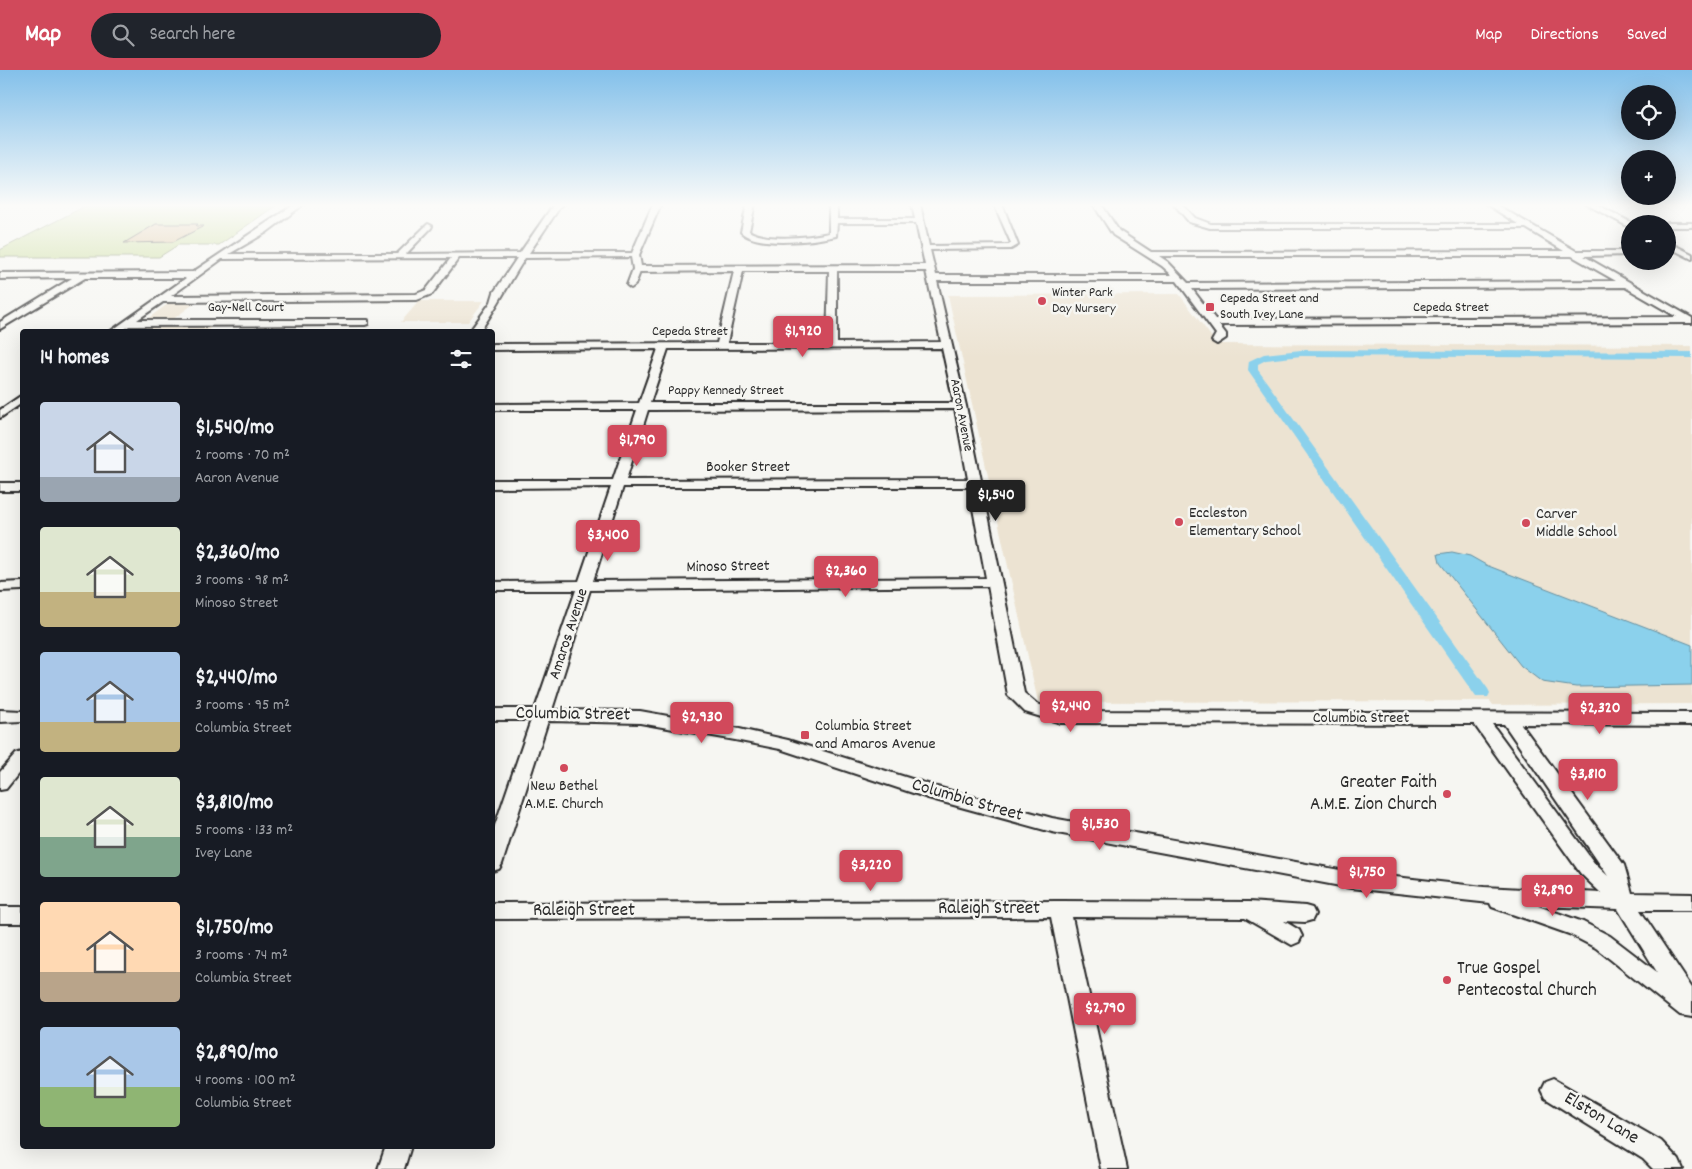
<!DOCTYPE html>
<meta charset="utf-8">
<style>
:root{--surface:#171b24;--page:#20242c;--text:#f1f3f6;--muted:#9ea1a6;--accent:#d1495b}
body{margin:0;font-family:Dekko,sans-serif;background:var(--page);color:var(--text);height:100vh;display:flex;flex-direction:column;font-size:19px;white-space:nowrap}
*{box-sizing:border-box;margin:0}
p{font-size:16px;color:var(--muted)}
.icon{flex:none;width:28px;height:28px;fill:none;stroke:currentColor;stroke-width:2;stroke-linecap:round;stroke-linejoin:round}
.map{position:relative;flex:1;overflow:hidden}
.side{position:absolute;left:20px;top:259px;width:475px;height:820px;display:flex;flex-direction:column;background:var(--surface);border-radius:5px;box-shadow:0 5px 20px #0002}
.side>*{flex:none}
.tools{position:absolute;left:1621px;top:15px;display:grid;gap:10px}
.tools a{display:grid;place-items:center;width:55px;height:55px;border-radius:50%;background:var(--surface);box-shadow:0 5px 20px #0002;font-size:25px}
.price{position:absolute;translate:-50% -42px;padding:0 11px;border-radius:5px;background:var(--accent);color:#fff;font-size:16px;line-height:32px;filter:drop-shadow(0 1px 2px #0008)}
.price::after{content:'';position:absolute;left:50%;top:30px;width:15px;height:11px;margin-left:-8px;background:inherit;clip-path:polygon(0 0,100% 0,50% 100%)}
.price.selected{background:#222;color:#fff}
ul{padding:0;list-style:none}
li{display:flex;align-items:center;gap:15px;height:125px;padding:0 20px}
li span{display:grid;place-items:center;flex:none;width:140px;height:100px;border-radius:5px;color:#555}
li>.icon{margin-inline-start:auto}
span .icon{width:60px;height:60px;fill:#fffc;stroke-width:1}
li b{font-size:21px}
h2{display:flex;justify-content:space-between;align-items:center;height:60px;padding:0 20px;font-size:21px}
header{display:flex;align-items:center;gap:30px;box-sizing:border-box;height:70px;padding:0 25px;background:var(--accent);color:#fff}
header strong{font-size:24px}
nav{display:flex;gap:28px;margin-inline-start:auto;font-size:18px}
.search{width:350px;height:45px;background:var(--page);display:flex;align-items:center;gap:12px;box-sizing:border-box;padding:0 18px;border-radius:28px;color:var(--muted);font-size:19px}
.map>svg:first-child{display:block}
</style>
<header>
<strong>Map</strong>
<div class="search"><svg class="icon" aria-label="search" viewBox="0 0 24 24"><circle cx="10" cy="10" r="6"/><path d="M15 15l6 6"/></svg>Search here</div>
<nav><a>Map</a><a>Directions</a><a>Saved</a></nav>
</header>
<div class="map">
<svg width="1692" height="1099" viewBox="0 0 1692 1099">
<rect width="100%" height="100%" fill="#f6f6f2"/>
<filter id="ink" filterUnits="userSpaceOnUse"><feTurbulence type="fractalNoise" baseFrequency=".02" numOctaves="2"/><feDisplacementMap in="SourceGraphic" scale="10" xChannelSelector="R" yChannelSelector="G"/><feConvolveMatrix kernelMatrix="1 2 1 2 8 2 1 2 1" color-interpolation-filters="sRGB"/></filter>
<g filter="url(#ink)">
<!-- built -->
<g fill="#ece3d2">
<polygon points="1179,224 1217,274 1692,276 1692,634 1493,635 1490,631 1038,632 948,225"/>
<polygon points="419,231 484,231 468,252 401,252"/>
<polygon points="169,233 195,233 165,255 214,255 207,261 131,261"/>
</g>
<!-- green -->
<polygon fill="#c2d78d" stroke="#76815c" points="89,134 278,134 219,175 178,175 159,187 0,187 0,180"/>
<!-- water -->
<polygon fill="#8bd1ec" stroke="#658f9f" points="1452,482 1470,486 1486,495 1692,575 1692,615 1576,617 1542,612 1521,596 1440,493 1438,484"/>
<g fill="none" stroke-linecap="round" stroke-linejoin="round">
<!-- canal -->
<polygon fill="#8bd1ec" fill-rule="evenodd" points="1301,280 1692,282 1692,288 1301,286 1266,290 1258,294 1258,300 1488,619 1490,623 1488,627 1476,627 1248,300 1249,291 1264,284"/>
</g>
<!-- building -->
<polygon fill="#d5b789" stroke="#2b2b2b" points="156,154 198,154 196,156 204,156 173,172 124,173"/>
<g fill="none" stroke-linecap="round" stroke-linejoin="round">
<!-- minor casing -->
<g stroke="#2b2b2b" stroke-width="4">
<g id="minor">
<path d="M295,134H304L267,162L229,184H397L428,154L432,156L431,158L406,184L520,183L554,134H562L529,183H632L653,134H661L639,185L641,196L925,195L916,153H837L836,166C814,171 758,178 741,162L747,134H755L749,161C766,172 810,167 829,163V134H837V149H915L912,134H920L929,176L1009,175L1011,173L994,134H1002L1018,175L1011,179L930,180L936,205H1172L1162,196L1113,165L1093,134H1101L1119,161L1151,182L1564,181L1526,158H1210L1189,152L1174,134H1182L1195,148L1211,154H1518L1486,134H1495L1576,181H1630V185L1584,186L1692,248V253L1219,255L1226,264V268L1217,274L1212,271L1216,264L1177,211H937L966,336L1024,623L1037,634L1061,641L1692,643V655L1521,654L1624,795L1632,823L1692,824V840H1640L1692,918V947L1680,945L1596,878L1569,864L1492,837L1490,833L1351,818L1052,762L928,728L780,679L735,670L640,653L548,651L502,794L499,799L492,801V764L531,650H492V639H535L576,520H492V512L579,511L611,417L492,418V410H613L637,340H492V334L639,333L658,279L492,280V274L717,273L734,201L640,202L635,215L631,218L627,215L633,199L631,187L525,188C509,213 497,237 480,261H470L491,232L494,222L517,188H459L432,224L417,230L163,232L137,250H368V254L365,255L129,256L122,261H111L186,208H85L0,259V252L72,208L0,209V203L193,202ZM1159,186H1572L1616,211L1188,213L1168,192ZM451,188L426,220L416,224L171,226L222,189ZM743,201H829L827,273H727ZM837,201H926L941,272L837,273ZM1625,217L1677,247L1215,249L1192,219ZM942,278L954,333H650L668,279ZM955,339L968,409L626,410L648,340ZM623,417H969L986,508L593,511ZM988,516L1008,625L1025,642L1061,653L1474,654L1581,804L1601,823L1484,817L1351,802L1052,748L937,717L788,670L735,658L640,641L552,640L590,520ZM1492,654H1504L1608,806L1595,794ZM1538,836L1618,839L1657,902L1610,866L1583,852Z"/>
<polygon points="1586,134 1596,134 1634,154 1627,156"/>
<polygon points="1668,153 1692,153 1692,157 1668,157 1668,154 1665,154"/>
<polygon points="1668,172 1692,184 1692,189 1668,177"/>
<polygon points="22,325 22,333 0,348 0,340"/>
<rect x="0" y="413" width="22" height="8"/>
<polygon points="22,512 22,520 0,521 0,513"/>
<polygon points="0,640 22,641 22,651 0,652"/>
<polygon points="22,682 22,699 6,719 0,720 0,702 16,684"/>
<polygon points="1060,831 1249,832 1305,836 1312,838 1315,844 1312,850 1305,852 1284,851 1299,860 1302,866 1299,872 1292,875 1245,848 1072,847 1127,1099 1101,1099 1051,847 492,849 492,833"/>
<rect x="0" y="837" width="22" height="16"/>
<polygon points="1553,1009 1661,1071 1679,1090 1683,1099 1653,1099 1643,1089 1545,1028 1541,1020 1545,1012"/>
<polygon points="386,1076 411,1076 404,1099 378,1099"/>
</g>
</g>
<!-- minor -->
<use href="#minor" fill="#f6f6f2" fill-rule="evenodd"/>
</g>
</g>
<!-- sky -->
<linearGradient id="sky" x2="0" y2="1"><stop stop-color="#83c0ea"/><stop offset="0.47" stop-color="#fbfbf9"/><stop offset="1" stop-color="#fbfbf9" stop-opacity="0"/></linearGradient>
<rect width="1692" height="288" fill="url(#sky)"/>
<!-- markers -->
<g fill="#d1495b" stroke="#f6f6f2" stroke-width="2">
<circle cx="1042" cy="231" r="5"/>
<rect x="1205" y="232" width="10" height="10" rx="2.5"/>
<circle cx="1179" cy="452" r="5"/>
<circle cx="1526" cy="453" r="5"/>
<rect x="800" y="660" width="10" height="10" rx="2.5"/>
<circle cx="564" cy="698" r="5"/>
<circle cx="1447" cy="724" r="5"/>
<circle cx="1447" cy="910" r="5"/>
</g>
<g text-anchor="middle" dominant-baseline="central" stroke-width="5" stroke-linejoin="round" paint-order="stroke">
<!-- far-poi labels -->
<g font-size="14" fill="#2b2b2b" stroke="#f6f6f2" text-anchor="start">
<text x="1052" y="223">Winter Park<tspan x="1052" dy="16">Day Nursery</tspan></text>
<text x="1220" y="229">Cepeda Street and<tspan x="1220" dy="16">South Ivey Lane</tspan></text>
</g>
<!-- far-street labels -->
<g font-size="14" fill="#2b2b2b" stroke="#f6f6f2">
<text x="246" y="238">Gay-Nell Court</text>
<text x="1451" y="238">Cepeda Street</text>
<text x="690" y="262">Cepeda Street</text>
<text x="726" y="321">Pappy Kennedy Street</text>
<text transform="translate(961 345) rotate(79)">Aaron Avenue</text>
</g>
<!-- street labels -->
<g font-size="16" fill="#2b2b2b" stroke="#f6f6f2">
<text x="748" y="397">Booker Street</text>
<text transform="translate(728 497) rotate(-1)">Minoso Street</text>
<text transform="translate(569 564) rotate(-72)">Amaros Avenue</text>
<text x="1361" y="648">Columbia Street</text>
</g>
<!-- poi labels -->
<g font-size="16" fill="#2b2b2b" stroke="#f6f6f2" text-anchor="start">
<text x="1189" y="443">Eccleston<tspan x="1189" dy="18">Elementary School</tspan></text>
<text x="1536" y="444">Carver<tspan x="1536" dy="18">Middle School</tspan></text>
<text x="815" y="656">Columbia Street<tspan x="815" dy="18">and Amaros Avenue</tspan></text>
<text x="564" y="716" text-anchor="middle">New Bethel<tspan x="564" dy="18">A.M.E. Church</tspan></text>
</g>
<!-- near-street labels -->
<g font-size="19" fill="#2b2b2b" stroke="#f6f6f2">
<text transform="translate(573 645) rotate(1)">Columbia Street</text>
<text transform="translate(967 731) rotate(16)">Columbia Street</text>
<text x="989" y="839">Raleigh Street</text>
<text x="584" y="841">Raleigh Street</text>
<text transform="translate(1601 1049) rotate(31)">Elston Lane</text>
</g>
<!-- near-poi labels -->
<g font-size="19" fill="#2b2b2b" stroke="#f6f6f2" text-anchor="end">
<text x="1437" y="713">Greater Faith<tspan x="1437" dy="22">A.M.E. Zion Church</tspan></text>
<text x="1457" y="899" text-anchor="start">True Gospel<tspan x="1457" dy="22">Pentecostal Church</tspan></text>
</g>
</g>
</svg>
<div class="tools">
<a><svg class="icon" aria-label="locate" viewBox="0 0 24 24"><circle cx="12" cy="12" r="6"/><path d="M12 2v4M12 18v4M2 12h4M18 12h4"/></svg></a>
<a>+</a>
<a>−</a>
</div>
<b class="price" style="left:803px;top:288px">$1,920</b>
<b class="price" style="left:637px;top:397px">$1,790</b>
<b class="price selected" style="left:996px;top:452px">$1,540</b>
<b class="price" style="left:608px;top:492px">$3,400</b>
<b class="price" style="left:846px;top:528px">$2,360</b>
<b class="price" style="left:1071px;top:663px">$2,440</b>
<b class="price" style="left:1600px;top:665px">$2,320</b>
<b class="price" style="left:702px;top:674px">$2,930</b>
<b class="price" style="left:1588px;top:731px">$3,810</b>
<b class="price" style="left:1100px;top:781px">$1,530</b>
<b class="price" style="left:871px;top:822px">$3,220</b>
<b class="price" style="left:1367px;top:829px">$1,750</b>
<b class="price" style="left:1553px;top:847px">$2,890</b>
<b class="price" style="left:1105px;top:965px">$2,790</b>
<section class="side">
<h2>14 homes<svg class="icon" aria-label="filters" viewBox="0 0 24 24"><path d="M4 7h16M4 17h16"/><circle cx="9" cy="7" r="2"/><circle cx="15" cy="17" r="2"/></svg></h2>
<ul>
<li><span style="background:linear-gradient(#c9d6e8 75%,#9aa5b1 0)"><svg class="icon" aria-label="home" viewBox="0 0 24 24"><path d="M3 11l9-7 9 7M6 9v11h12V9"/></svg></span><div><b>$1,540/mo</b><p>2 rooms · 70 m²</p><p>Aaron Avenue</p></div></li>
<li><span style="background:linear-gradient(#dfe7d0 65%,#c2b280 0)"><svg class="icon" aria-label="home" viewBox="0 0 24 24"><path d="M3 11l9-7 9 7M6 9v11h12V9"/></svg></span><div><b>$2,360/mo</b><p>3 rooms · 98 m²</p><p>Minoso Street</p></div></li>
<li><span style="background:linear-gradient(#a9c7e8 70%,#c2b280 0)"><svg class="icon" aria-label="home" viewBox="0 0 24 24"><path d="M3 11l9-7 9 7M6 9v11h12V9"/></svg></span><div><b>$2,440/mo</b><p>3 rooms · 95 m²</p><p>Columbia Street</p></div></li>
<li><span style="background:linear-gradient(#dfe7d0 60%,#7fa58c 0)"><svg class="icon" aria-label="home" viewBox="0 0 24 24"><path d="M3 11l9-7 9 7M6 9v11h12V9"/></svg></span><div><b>$3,810/mo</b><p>5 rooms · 133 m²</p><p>Ivey Lane</p></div></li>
<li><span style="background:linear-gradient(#ffd9b3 70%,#b9a48a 0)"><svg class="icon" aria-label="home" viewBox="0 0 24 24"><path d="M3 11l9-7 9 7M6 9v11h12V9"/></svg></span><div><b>$1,750/mo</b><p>3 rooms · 74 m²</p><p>Columbia Street</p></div></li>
<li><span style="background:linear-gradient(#a9c7e8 60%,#8fb573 0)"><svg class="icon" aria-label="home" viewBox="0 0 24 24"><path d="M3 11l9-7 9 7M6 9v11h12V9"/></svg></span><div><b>$2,890/mo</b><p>4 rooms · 100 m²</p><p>Columbia Street</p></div></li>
</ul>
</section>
</div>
